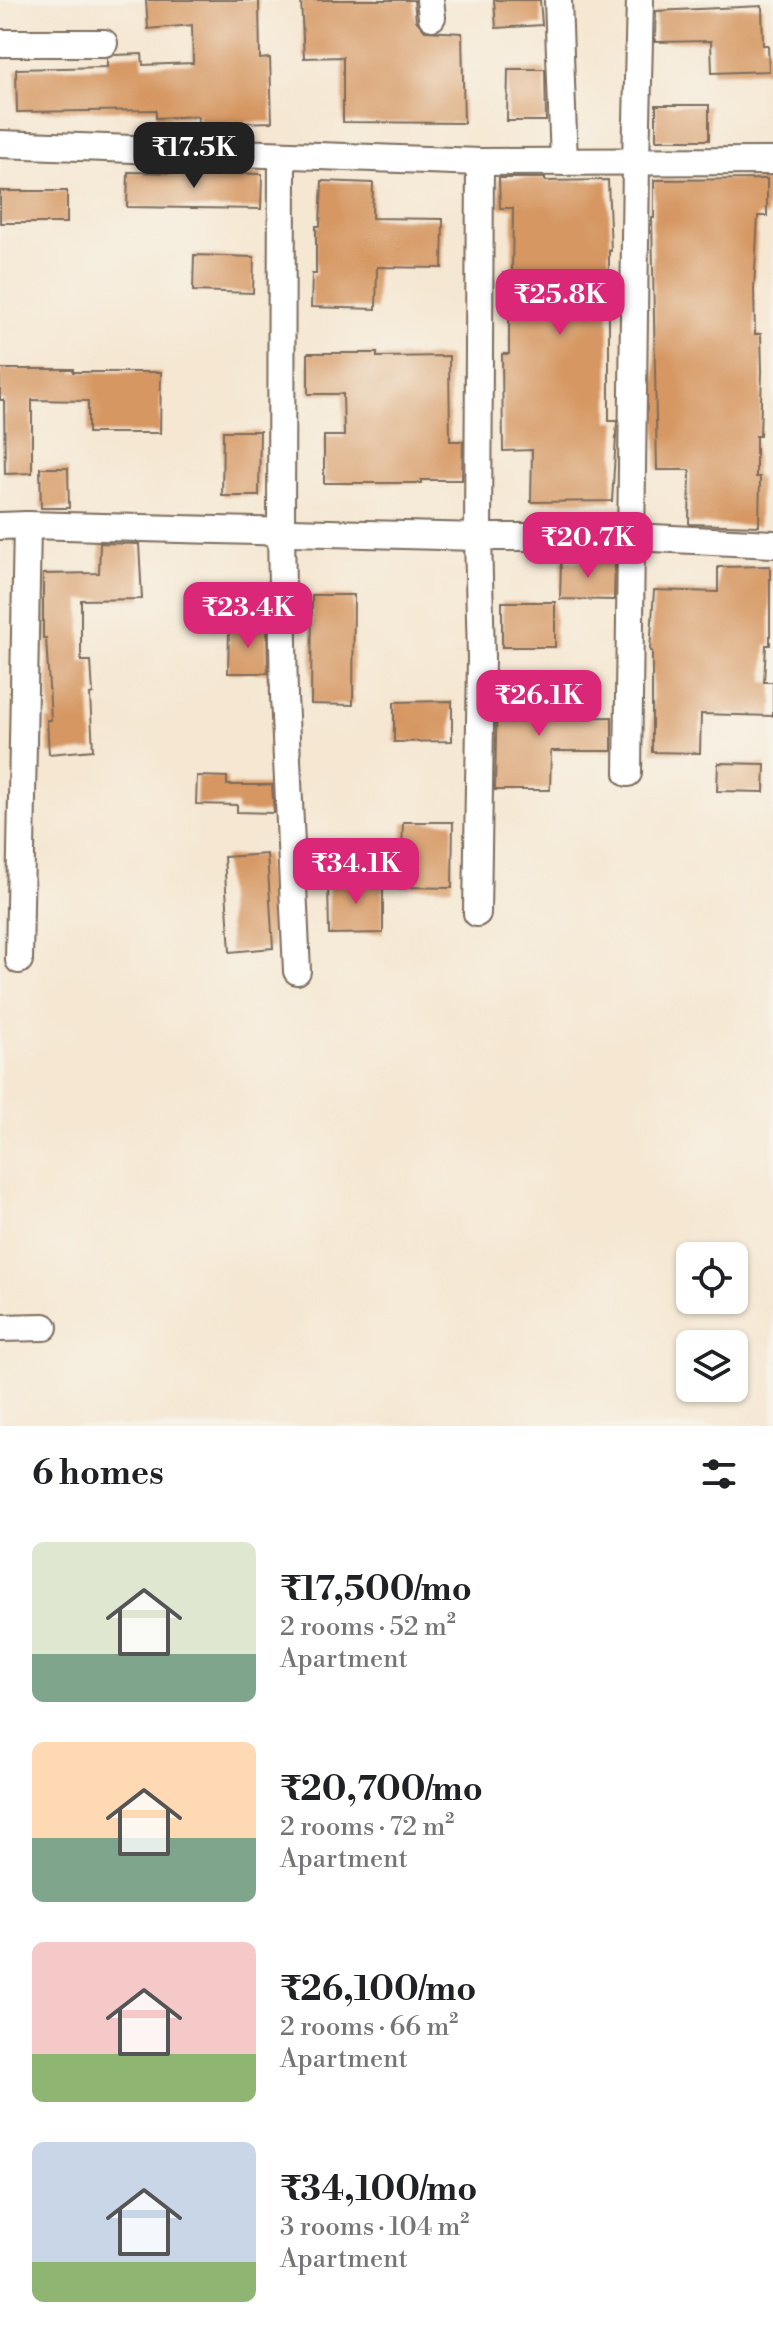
<!DOCTYPE html>
<meta charset="utf-8">
<style>
:root{--surface:#fff;--page:#f6f6f6;--text:#202124;--muted:#757577;--accent:#db2777}
body{margin:0;font-family:"Libre Bodoni",serif;background:var(--page);color:var(--text);height:100vh;display:flex;flex-direction:column;font-size:30px;white-space:nowrap}
*{box-sizing:border-box;margin:0}
p{font-size:26px;color:var(--muted)}
.icon{flex:none;width:44px;height:44px;fill:none;stroke:currentColor;stroke-width:2;stroke-linecap:round;stroke-linejoin:round}
.map{position:relative;height:1426px;overflow:hidden}
.sheet{display:flex;flex-direction:column;background:var(--surface);flex:1}
.sheet>*{flex:none}
.tools{position:absolute;left:676px;top:1242px;display:grid;gap:16px}
.tools a{display:grid;place-items:center;width:72px;height:72px;border-radius:12px;background:var(--surface);box-shadow:0 2px 6px #0004;font-size:40px}
.price{position:absolute;translate:-50% -68px;padding:0 18px;border-radius:16px;background:var(--accent);color:#fff;font-size:26px;line-height:52px;filter:drop-shadow(0 2px 4px #0008)}
.price::after{content:'';position:absolute;left:50%;top:48px;width:24px;height:18px;margin-left:-12px;background:inherit;clip-path:polygon(0 0,100% 0,50% 100%)}
.price.current{background:#222;color:#fff}
ul{padding:0;list-style:none}
li{display:flex;align-items:center;gap:24px;height:200px;padding:0 32px}
li span{display:grid;place-items:center;flex:none;width:224px;height:160px;border-radius:12px;color:#555}
li>.icon{margin-inline-start:auto}
span .icon{width:96px;height:96px;fill:#fffc;stroke-width:1}
li b{font-size:34px}
h2{display:flex;justify-content:space-between;align-items:center;height:96px;padding:0 32px;font-size:34px}
.map>svg:first-child{display:block}
</style>
<div class="map">
<svg width="773" height="1426" viewBox="0 0 773 1426">
<rect width="100%" height="100%" fill="#f7f3e8"/>
<filter id="ink" filterUnits="userSpaceOnUse"><feTurbulence type="fractalNoise" baseFrequency=".0125" numOctaves="2"/><feDisplacementMap in="SourceGraphic" scale="16" xChannelSelector="R" yChannelSelector="G"/><feConvolveMatrix kernelMatrix="1 2 1 2 8 2 1 2 1" color-interpolation-filters="sRGB"/></filter>
<filter id="wash" filterUnits="userSpaceOnUse"><feTurbulence type="fractalNoise" baseFrequency=".006" numOctaves="4" result="noise"/><feDisplacementMap in="SourceGraphic" scale="32" xChannelSelector="R" yChannelSelector="G"/><feGaussianBlur stdDeviation="1.8" result="paint"/><feColorMatrix in="noise" values="0 0 0 0 0 0 0 0 0 0 0 0 0 0 0 0 0 1.4 0 .05"/><feComposite in="paint" operator="in"/></filter>
<g filter="url(#wash)">
<rect width="100%" height="100%" fill="#f5e7d2"/>
<g id="blocks">
<!-- building -->
<g fill="#d69762">
<polygon points="146,0 259,0 260,59 270,58 272,122 230,123 230,130 198,132 198,116 156,118 156,110 17,112 16,69 107,67 107,58 114,55 142,54 143,65 193,63 192,25 148,29"/>
<polygon points="301,0 414,0 416,20 425,31 462,33 464,123 343,122 343,57 304,58"/>
<polygon points="494,0 540,0 542,25 496,28"/>
<polygon points="762,6 763,45 768,45 769,71 712,73 711,41 655,42 656,11"/>
<polygon points="508,69 545,69 546,121 507,121"/>
<rect x="656" y="105" width="53" height="35"/>
<polygon points="128,172 262,174 261,209 127,207"/>
<polygon points="499,178 545,178 545,181 608,180 611,251 609,251 609,421 617,421 612,501 531,502 532,450 503,451 502,354 509,354 509,305 503,305 503,273 512,273 513,208 500,208"/>
<polygon points="767,179 767,216 758,216 754,288 755,334 761,334 762,371 760,436 756,436 756,477 760,477 759,526 689,524 690,470 657,470 652,218 654,218 654,180"/>
<polygon points="322,181 373,183 372,218 443,219 442,268 377,267 376,309 311,307 312,274 316,274 316,226 320,226"/>
<rect x="0" y="191" width="67" height="32"/>
<polygon points="194,255 254,257 253,293 193,291"/>
<polygon points="308,353 377,353 377,357 449,356 450,441 463,441 462,480 421,480 421,483 324,483 324,436 344,436 343,394 308,394"/>
<polygon points="0,369 73,369 73,372 161,372 160,433 88,433 88,401 32,400 32,473 5,474 4,400 0,400"/>
<polygon points="223,431 260,431 259,496 222,496"/>
<polygon points="40,468 68,468 69,508 41,508"/>
<polygon points="100,543 139,544 142,599 81,600 81,661 91,661 93,694 90,695 93,750 49,754 47,720 51,720 46,638 43,638 43,574 99,573"/>
<polygon points="561,561 615,561 614,600 560,599"/>
<polygon points="770,566 770,645 766,645 764,682 773,682 773,716 701,714 700,753 652,752 652,651 650,651 654,590 718,592 718,567"/>
<polygon points="312,595 354,595 353,705 311,704"/>
<rect x="502" y="602" width="53" height="45"/>
<polygon points="229,627 267,628 268,673 228,673"/>
<polygon points="497,687 550,687 550,718 612,717 612,751 551,751 550,790 495,790"/>
<polygon points="452,701 452,741 394,742 394,702"/>
<polygon points="718,763 765,764 764,792 717,791"/>
<polygon points="197,776 227,777 227,785 272,785 274,813 237,812 237,805 196,804"/>
<polygon points="403,822 453,822 452,888 401,887"/>
<polygon points="267,854 273,948 230,952 224,857"/>
<polygon points="383,879 383,933 329,934 328,880"/>
</g>
</g>
</g>
<g filter="url(#ink)">
<use href="#blocks" fill-opacity="0" stroke="#7c6c5d" stroke-width="2"/>
<g fill="none" stroke-linecap="round" stroke-linejoin="round">
<!-- minor casing -->
<g stroke="#7c6c5d" stroke-width="30">
<g id="minor">
<polyline points="430,0 432,17"/>
<polyline points="558,0 564,162"/>
<polyline points="0,43 104,43"/>
<polyline points="0,144 480,162 773,161"/>
<polyline points="282,155 281,533 284,696 297,971"/>
<polyline points="0,526 27,525"/>
<polyline points="628,773 636,162 640,0"/>
<polyline points="477,913 481,658 478,537 633,537 773,544"/>
<polyline points="19,960 27,525 478,537 480,162"/>
<polyline points="0,1328 44,1327"/>
</g>
</g>
<!-- minor -->
<use href="#minor" stroke="#fff" stroke-width="26"/>
</g>
</g>
</svg>
<div class="tools">
<a><svg class="icon" aria-label="locate" viewBox="0 0 24 24"><circle cx="12" cy="12" r="6"/><path d="M12 2v4M12 18v4M2 12h4M18 12h4"/></svg></a>
<a><svg class="icon" aria-label="layers" viewBox="0 0 24 24"><path d="M12 4l9 5-9 5-9-5zM3 14l9 5 9-5"/></svg></a>
</div>
<b class="price current" style="left:194px;top:190px">₹17.5K</b>
<b class="price" style="left:560px;top:337px">₹25.8K</b>
<b class="price" style="left:588px;top:580px">₹20.7K</b>
<b class="price" style="left:248px;top:650px">₹23.4K</b>
<b class="price" style="left:539px;top:738px">₹26.1K</b>
<b class="price" style="left:356px;top:906px">₹34.1K</b>
</div>
<section class="sheet">
<h2>6 homes<svg class="icon" aria-label="filters" viewBox="0 0 24 24"><path d="M4 7h16M4 17h16"/><circle cx="9" cy="7" r="2"/><circle cx="15" cy="17" r="2"/></svg></h2>
<ul>
<li><span style="background:linear-gradient(#dfe7d0 70%,#7fa58c 0)"><svg class="icon" aria-label="home" viewBox="0 0 24 24"><path d="M3 11l9-7 9 7M6 9v11h12V9"/></svg></span><div><b>₹17,500/mo</b><p>2 rooms · 52 m²</p><p>Apartment</p></div></li>
<li><span style="background:linear-gradient(#ffd9b3 60%,#7fa58c 0)"><svg class="icon" aria-label="home" viewBox="0 0 24 24"><path d="M3 11l9-7 9 7M6 9v11h12V9"/></svg></span><div><b>₹20,700/mo</b><p>2 rooms · 72 m²</p><p>Apartment</p></div></li>
<li><span style="background:linear-gradient(#f6c9c9 70%,#8fb573 0)"><svg class="icon" aria-label="home" viewBox="0 0 24 24"><path d="M3 11l9-7 9 7M6 9v11h12V9"/></svg></span><div><b>₹26,100/mo</b><p>2 rooms · 66 m²</p><p>Apartment</p></div></li>
<li><span style="background:linear-gradient(#c9d6e8 75%,#8fb573 0)"><svg class="icon" aria-label="home" viewBox="0 0 24 24"><path d="M3 11l9-7 9 7M6 9v11h12V9"/></svg></span><div><b>₹34,100/mo</b><p>3 rooms · 104 m²</p><p>Apartment</p></div></li>
</ul>
</section>
